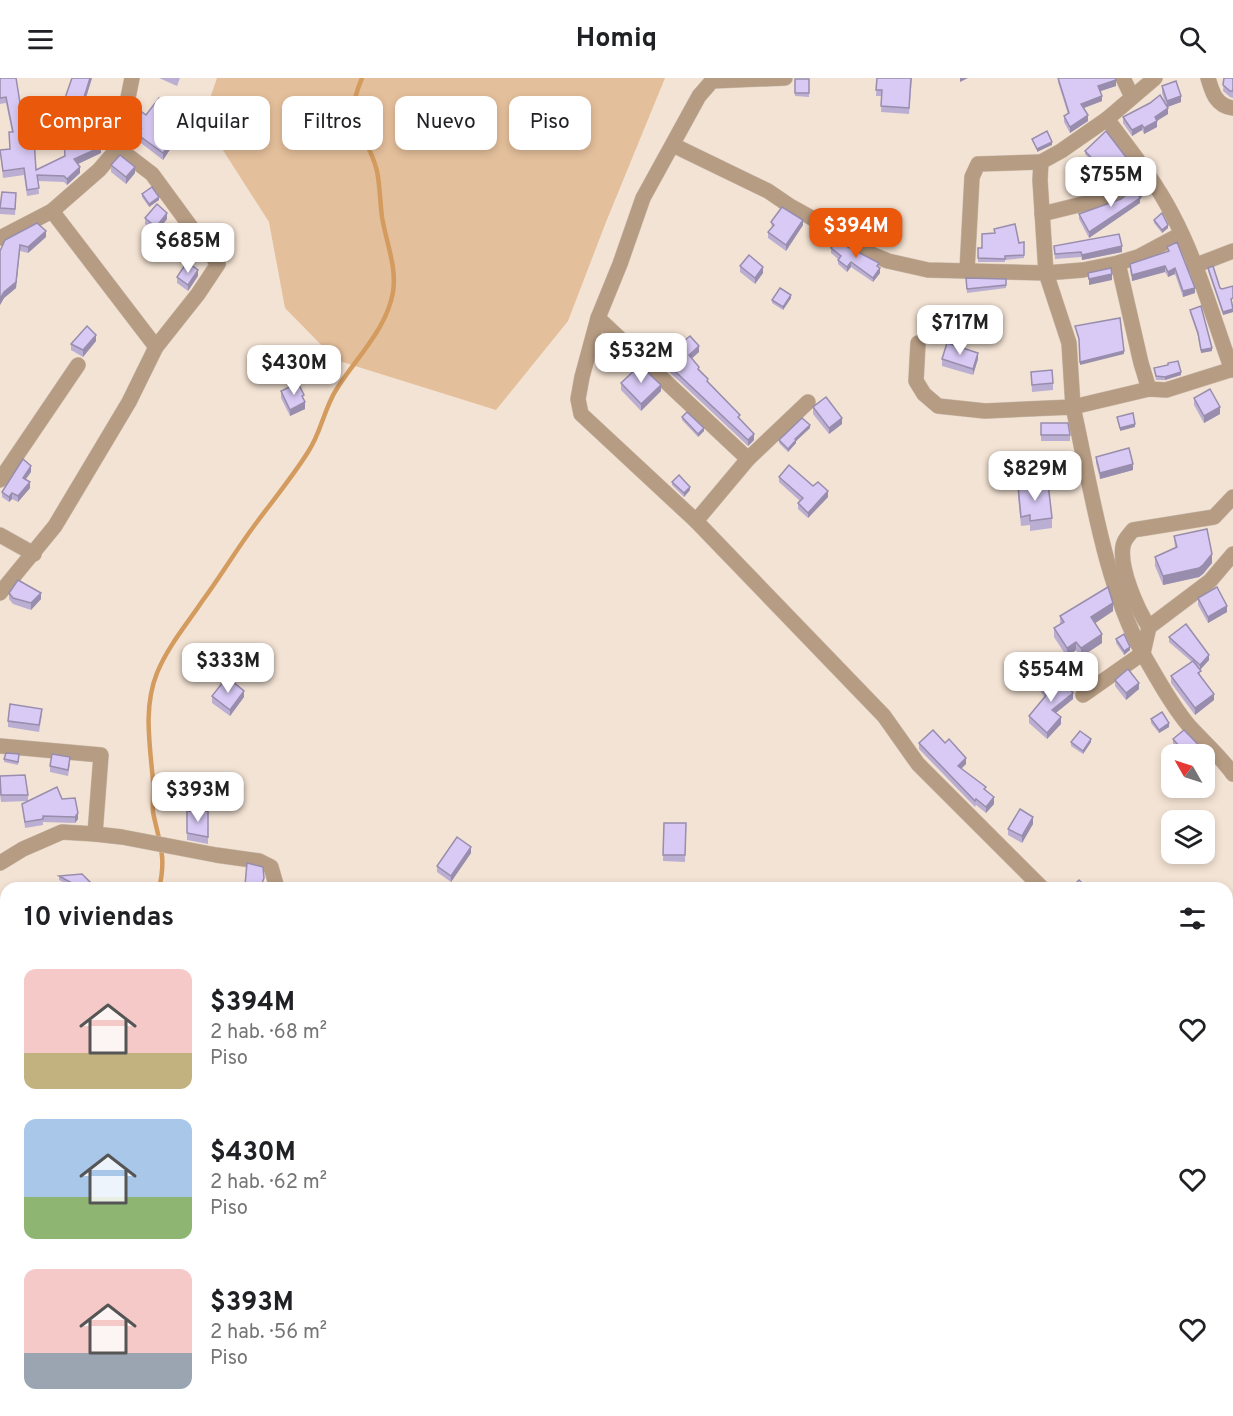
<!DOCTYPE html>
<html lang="es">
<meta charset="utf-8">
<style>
:root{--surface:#fff;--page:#f2f2f2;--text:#202124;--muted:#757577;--accent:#ea580c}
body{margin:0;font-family:Overpass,sans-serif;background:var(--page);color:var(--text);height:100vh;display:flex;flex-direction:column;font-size:22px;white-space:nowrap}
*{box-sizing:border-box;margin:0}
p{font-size:20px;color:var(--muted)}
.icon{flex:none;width:33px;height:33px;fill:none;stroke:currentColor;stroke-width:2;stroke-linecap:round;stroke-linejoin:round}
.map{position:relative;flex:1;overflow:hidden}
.side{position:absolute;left:0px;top:804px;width:1233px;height:534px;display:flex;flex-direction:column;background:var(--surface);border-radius:18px 18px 0 0;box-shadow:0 3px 9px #0003}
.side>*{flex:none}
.guide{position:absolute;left:18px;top:18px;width:600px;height:54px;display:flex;gap:12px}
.needle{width:39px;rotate:309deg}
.tools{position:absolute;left:1161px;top:666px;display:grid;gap:12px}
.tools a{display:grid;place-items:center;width:54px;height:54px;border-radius:12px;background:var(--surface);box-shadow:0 3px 9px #0003;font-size:30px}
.price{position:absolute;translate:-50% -51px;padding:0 14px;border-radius:12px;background:#fff;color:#222;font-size:20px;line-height:39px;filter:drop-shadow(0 2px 3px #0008)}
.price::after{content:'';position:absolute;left:50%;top:36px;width:18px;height:14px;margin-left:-9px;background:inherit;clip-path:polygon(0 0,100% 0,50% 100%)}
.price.on{background:var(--accent);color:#fff}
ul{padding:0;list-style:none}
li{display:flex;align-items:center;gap:18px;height:150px;padding:0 24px}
li span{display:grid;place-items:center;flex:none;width:168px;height:120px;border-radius:12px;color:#555}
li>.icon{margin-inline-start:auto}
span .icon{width:72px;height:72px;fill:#fffc;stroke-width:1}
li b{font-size:26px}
h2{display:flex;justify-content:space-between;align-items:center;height:72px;padding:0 24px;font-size:26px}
.tag{padding:0 21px;border-radius:12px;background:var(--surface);box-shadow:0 3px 9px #0003;font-size:21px;line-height:54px}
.tag.on{background:var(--accent);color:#fff}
header{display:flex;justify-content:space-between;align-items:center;height:78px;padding:0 24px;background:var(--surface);font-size:27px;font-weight:700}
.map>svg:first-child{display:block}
</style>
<header><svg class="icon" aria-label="menu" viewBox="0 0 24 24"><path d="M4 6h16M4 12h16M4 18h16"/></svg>Homiq<svg class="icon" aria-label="search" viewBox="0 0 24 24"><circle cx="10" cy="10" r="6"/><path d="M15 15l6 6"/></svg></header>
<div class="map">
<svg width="1233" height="1338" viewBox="0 0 1233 1338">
<rect width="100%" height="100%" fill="#f3e3d4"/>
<!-- green -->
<polygon fill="#e4bf9b" points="217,0 665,0 606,144 568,243 496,332 336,282 285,230 269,144 203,41"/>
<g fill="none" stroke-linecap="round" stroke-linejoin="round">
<!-- stream -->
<g stroke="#d49b5f" stroke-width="4.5">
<path d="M159,810C167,779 159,764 153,734C152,724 154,713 153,703C150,667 143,630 157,595C168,568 187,546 203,522C222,496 238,469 257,444C274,421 293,398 308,374C321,355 324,331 336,312C355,281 387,251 393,214C397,189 386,164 382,139C380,124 380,108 377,93C367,52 341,48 362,0"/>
<polyline points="0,1285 6,1286"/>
</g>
<!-- minor casing -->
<g stroke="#cdbfb2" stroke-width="16">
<g id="minor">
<polyline points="1123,0 1132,19"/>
<polyline points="1155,0 1107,41 1061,73 1041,84 1040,102 1046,195 1069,265 1073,329 1149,311 1166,312 1233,291"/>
<path d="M1208,0C1212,14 1216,28 1233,30"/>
<path d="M1107,41C1130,72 1154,101 1172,136C1198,185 1213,240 1232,292"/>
<polyline points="673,67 768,113 790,128 841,156 871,176 888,183 928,192 1046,195 1083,192 1118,185 1138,179 1181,156"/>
<polyline points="52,133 156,269"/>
<polyline points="1042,136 1115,118 1147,92"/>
<polyline points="0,160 52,133 99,92 118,70 132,0"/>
<polyline points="1118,185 1141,285 1149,311"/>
<polyline points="1194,188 1233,173"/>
<polyline points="967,193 972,99 978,86 1041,84"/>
<polyline points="598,240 748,381 696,443 884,638 918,686 1042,810"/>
<path d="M918,265L916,303L924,316L938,328L985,333L1073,329C1091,409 1104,504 1143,576C1157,600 1172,628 1190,649C1205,665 1220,678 1233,696"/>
<polyline points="748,381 808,324"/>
<polyline points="0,402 78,287"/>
<polyline points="696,443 581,336 578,321 582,299 598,240 620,186 643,120 699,18 712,3 785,0"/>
<polyline points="0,457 34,476"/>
<polyline points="0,515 55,448 129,324 156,269 198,216 218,186 152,96 118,70"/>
<path d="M1149,549C1137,531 1119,490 1123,468C1124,461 1129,457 1133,452L1214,439L1233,419"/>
<polyline points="1083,617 1143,575 1149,549 1210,503 1233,476"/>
<polyline points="0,668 101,677 95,756"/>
<polyline points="0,785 23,771 62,754 95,756 122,759 216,777 259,783 271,789 277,810"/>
<polyline points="1227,844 1233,855"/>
<polyline points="1227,1000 1233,1009"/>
<polyline points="1227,1164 1233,1165"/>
<polyline points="1227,1315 1233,1312"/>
<polyline points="878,1332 884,1338"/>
<polyline points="928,1338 931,1332"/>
<polyline points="1162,1338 1177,1332"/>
</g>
</g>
<!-- minor -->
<use href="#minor" stroke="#b69c83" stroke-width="15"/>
</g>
<!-- wall -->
<g fill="#bbaed3">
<polygon points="0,0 21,31 38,45 38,51 33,52 36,92 101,75 77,86 80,95 67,107 64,104 38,103 39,116 27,118 24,97 3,100 0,72 10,71 9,54 12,54 6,25 0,26"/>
<polygon points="92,0 81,35 64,30 64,23"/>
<polygon points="159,0 180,0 177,8"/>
<polygon points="877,0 912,0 909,36 881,34 882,18 876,18"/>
<polygon points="1058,0 1115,0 1116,8 1100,13 1102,23 1084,30 1088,43 1070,55 1064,44 1064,38 1068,36 1058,4"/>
<polygon points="1224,0 1233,0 1233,20 1230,19 1223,13"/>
<polygon points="795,1 809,1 809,19 795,18"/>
<polygon points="1162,8 1181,24 1168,29 1168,36 1157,43 1157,49 1144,56 1142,52 1132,58 1123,45 1123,39 1165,25 1162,15"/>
<polygon points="146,37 173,37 163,49 175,64 163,82 137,62 137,58 130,62"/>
<polygon points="1085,73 1132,90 1111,109 1099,112 1094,107 1094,103 1103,95 1085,76"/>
<polygon points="111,87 135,95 126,106 111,94"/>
<polygon points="1147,113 1140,121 1140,125 1089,160 1079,141 1079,136"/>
<polygon points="142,116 159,122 149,129 142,119"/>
<polygon points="16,121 15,137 0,136 0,130"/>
<polygon points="145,140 167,141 156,155 145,146"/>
<polygon points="1154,142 1168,150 1162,155 1154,145"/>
<polygon points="771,144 803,147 786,173 768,160 768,154 772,150"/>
<polygon points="46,159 28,175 20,173 16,210 4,220 0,227 0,173"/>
<polygon points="1024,164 1024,180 1005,182 1005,184 978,184 978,170"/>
<polygon points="1054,168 1122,174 1082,182 1081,179 1055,181"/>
<polygon points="848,169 879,189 880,195 873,204 851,189 847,194 838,186 838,181 831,175 831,170"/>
<polygon points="1167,169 1195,215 1183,219 1175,196 1168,199 1165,194 1132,203 1130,192 1130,186 1167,174"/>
<polygon points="740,188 763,195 755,206 740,194"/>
<polygon points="1208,190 1220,210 1232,224 1233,234 1223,237 1208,193"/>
<polygon points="198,198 188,213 177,205 177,199"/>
<polygon points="966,200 1006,201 1006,210 967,215"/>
<polygon points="791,220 783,232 772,225 772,222"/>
<polygon points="1190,232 1212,273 1201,275 1198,258 1190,235"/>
<polygon points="96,263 83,279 71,272 71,266"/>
<polygon points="699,274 692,280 708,304 740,342 754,362 748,368 662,287 662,281"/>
<polygon points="942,281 978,281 973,297 942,288"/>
<polygon points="1154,290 1181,297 1165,302 1156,302"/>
<polygon points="1031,294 1053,305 1053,312 1032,314"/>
<polygon points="621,305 661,313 641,333 621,312"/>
<polygon points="281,313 304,321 305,331 290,338 281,320"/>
<polygon points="1194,320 1220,336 1204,345 1194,327"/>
<polygon points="813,329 842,346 829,356 813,336"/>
<polygon points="682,339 704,353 698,359 682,342"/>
<polygon points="1041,345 1070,357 1070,363 1041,363"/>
<polygon points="810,350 796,363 796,365 788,374 779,365 779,362"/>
<polygon points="1096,379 1133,392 1100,401 1096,385"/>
<polygon points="31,394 25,402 30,410 18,424 12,421 9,424 2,419 2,414"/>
<polygon points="779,399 813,408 828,419 808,440 798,431 798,425 800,423 779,404"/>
<polygon points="672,404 690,412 684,419 672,407"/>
<polygon points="1018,408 1052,440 1052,450 1030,453 1030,447 1021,448 1018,418"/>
<polygon points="1174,458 1212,485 1203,496 1199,499 1163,507 1155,488 1155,479 1175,470"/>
<polygon points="9,515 41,521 31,532 13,526 9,521"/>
<polygon points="1198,520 1227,534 1208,545 1198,527"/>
<polygon points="1113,533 1095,545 1102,565 1081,579 1076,572 1067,579 1054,559 1054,550 1060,546 1060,538"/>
<polygon points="1169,559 1209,582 1200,592 1198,590 1201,599 1214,622 1195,637 1171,605 1171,598 1192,584 1169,564"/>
<polygon points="1116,561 1130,572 1124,577 1116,565"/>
<polygon points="1115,602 1139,611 1126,622 1115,608"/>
<polygon points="1041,607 1073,621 1056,635 1061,646 1047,661 1029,645 1029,638 1045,619 1041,614"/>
<polygon points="212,618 244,619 230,638 212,625"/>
<polygon points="42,637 39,654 8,649 8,643"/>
<polygon points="1151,641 1169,649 1159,655 1151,645"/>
<polygon points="1184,652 1215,684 1215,689 1207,695 1204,695 1204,676 1182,676 1173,666 1173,661"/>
<polygon points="1071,664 1091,664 1083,676 1071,668"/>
<polygon points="919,665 966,686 961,690 986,712 994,726 986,735 976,727 975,729 919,671"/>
<polygon points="19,676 18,687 4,684 4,681"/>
<polygon points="70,686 68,698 50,694 50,688"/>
<polygon points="0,698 28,717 28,723 62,721 78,741 75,745 43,744 43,747 25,750 22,726 28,723 1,724 0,715"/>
<polygon points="187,733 208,733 208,766 187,762"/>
<polygon points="664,745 686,745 685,784 663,783"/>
<polygon points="1033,746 1022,765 1008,757 1008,751"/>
<polygon points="471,775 451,804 437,794 437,788"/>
<polygon points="247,785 264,807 263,810 245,810"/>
<polygon points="59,798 96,810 75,810 59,802"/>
<polygon points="1227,855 1228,857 1233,857 1233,993 1232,992 1227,990"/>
<polygon points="1227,1009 1231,1038 1233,1042 1233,1156 1227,1155"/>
<polygon points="945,1332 999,1332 1041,1338 996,1338 996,1336 995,1338 991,1337 991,1338 942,1338"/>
</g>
<!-- shaded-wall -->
<g fill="#988dac">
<polygon points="90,0 92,0 81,35 81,29"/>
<polygon points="960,0 968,0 960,4"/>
<polygon points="1116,2 1116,8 1098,14 1098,8"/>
<polygon points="1102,18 1102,23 1081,31 1081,26"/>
<polygon points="1181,18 1181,24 1167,29 1167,23"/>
<polygon points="173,30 173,37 160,54 160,47"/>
<polygon points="1168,30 1168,36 1155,44 1155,39"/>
<polygon points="1088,37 1088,43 1070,55 1070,49"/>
<polygon points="1157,43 1157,49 1144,56 1144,50"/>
<polygon points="1142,47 1142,52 1132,58 1132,52"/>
<polygon points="142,50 137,56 137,58 130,62 130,55"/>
<polygon points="175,58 175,64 163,82 163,75"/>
<polygon points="1052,64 1052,67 1037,74 1037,71"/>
<polygon points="101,69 101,75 74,88 74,81"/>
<polygon points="1132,87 1132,90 1111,109 1099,112 1099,109"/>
<polygon points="80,89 80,95 67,107 67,101"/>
<polygon points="135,89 135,95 126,106 126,99"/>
<polygon points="1147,108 1147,113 1140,121 1140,125 1089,160 1089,154 1139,118"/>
<polygon points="159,119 159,122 149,129 149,126"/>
<polygon points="167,135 167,141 156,155 156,149"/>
<polygon points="803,142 803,147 786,173 786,167"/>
<polygon points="1168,147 1168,150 1162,155 1162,152"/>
<polygon points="46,153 46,159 28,175 28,169"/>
<polygon points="20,167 16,210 4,220 0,227 0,221"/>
<polygon points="1122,168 1122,174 1082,182 1082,177"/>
<polygon points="851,184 851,189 847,194 847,189"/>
<polygon points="1165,188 1165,194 1132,203 1132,197"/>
<polygon points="763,189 763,195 755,206 755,200"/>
<polygon points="880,190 880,195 873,204 873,200"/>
<polygon points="1175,190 1175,196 1168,199 1168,194"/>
<polygon points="198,192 198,198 188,213 188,207"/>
<polygon points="1112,196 1112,202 1089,207 1089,201"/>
<polygon points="1195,210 1195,215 1183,219 1183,213"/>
<polygon points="791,217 791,220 783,232 783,229"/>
<polygon points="1233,231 1233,234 1223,237 1223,234"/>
<polygon points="96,257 96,263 83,279 83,272"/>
<polygon points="699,268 699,274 689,283 689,277"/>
<polygon points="1212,270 1212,273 1201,275 1201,272"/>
<polygon points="1124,273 1124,276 1080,287 1080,284"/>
<polygon points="978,275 978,281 973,297 973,291"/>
<polygon points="1181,294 1181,297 1165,302 1165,299"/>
<polygon points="661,307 661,313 641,333 641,326"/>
<polygon points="305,324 305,331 290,338 290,332"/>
<polygon points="1220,329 1220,336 1204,345 1204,338"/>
<polygon points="842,340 842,346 829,356 829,350"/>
<polygon points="1135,346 1135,349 1120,353 1120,350"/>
<polygon points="810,347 810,350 796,363 796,365 788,374 788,371 795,361"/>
<polygon points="704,350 704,353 698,359 698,356"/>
<polygon points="754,356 754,362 748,368 748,362"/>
<polygon points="1133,386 1133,392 1100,401 1100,395"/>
<polygon points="31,388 31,394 23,405 23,400"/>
<polygon points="30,404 30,410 18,424 18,418"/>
<polygon points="690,409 690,412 684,419 684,415"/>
<polygon points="828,413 828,419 808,440 808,435"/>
<polygon points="12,415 12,421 9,424 9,419"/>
<polygon points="1212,476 1212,485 1203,496 1199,499 1163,507 1163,498"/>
<polygon points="41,515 41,521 31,532 31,525"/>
<polygon points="1113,525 1113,533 1091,548 1091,539"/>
<polygon points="1227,528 1227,534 1208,545 1208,539"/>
<polygon points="1102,556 1102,565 1081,579 1081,570"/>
<polygon points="1076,564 1076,572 1067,579 1067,570"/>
<polygon points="1130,569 1130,572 1124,577 1124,573"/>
<polygon points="1209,577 1209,582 1200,592 1200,587"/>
<polygon points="1139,605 1139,611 1126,622 1126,615"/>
<polygon points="244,613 244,619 230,638 230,632"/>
<polygon points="1073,615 1073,621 1052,638 1052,632"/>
<polygon points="1214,616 1214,622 1195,637 1195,630"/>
<polygon points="1061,639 1061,646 1047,661 1047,655"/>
<polygon points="1169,645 1169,649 1159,655 1159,652"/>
<polygon points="1091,661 1091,664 1083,676 1083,673"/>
<polygon points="966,680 966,686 958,694 958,688"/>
<polygon points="1215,684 1215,689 1207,695 1207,690"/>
<polygon points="994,719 994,726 986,735 986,729"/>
<polygon points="78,735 78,741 75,745 75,739"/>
<polygon points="1033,739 1033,746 1022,765 1022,758"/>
<polygon points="471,769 471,775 451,804 451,798"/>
<polygon points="6,966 6,969 1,973 1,970"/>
<polygon points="1233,1031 1233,1037 1228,1040 1228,1034"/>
</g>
<!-- building -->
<g fill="#d9caf5" stroke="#988dac" stroke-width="1.5">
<polygon points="0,0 16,0 21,31 35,29 38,45 33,46 36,92 65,78 64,62 99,52 101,69 74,81 80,89 67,101 64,98 37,97 39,110 27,112 24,90 3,93 0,72 10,71 9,54 13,54 6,19 0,20"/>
<polygon points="72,0 90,0 81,29 64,23"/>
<polygon points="877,0 911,0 909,30 881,28 882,12 876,12"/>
<polygon points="1058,0 1115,0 1116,2 1098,8 1102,18 1081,26 1088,37 1070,49 1064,38 1069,35"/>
<polygon points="1224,0 1233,0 1233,13 1230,13 1223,7"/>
<rect x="795" y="1" width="14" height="14"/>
<polygon points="1176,3 1181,18 1167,23 1162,8"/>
<polygon points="1160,17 1168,30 1155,39 1157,43 1144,50 1142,47 1132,52 1123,39 1150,25"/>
<polygon points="159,20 173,30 160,47 175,58 163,75 137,56 142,50 130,55 130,51 142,34 146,37"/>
<polygon points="1047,53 1052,64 1037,71 1032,61"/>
<polygon points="1106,53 1132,87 1111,106 1099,109 1094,103 1105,94 1085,73"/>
<polygon points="120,77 135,89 126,99 111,87"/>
<polygon points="1144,102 1147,108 1139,118 1140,120 1089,154 1079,136 1121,121"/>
<polygon points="152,109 159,119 149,126 142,116"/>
<polygon points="2,114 16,115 15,131 0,130"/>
<polygon points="157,126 167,135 156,149 145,140"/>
<polygon points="782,129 803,142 786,167 768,154 774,147 771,144"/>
<polygon points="1162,135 1168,147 1162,152 1154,142"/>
<polygon points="37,145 46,153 28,169 20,167 16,204 4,214 0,221 0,173 5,162"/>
<polygon points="1015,146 1019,165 1024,164 1024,177 1005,178 1005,181 978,180 978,170 982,170 982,156 995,155 994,151"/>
<polygon points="1119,156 1122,168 1082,177 1081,174 1055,176 1054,168"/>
<polygon points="838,162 848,169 879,185 877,188 880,190 873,200 851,184 847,189 838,182 841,178 831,170"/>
<polygon points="1177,164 1195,210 1183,213 1175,190 1168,194 1165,188 1132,197 1130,186 1169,173 1167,169"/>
<polygon points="749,177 763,189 755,200 740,188"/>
<polygon points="187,184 198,192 188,207 177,199"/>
<polygon points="1213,188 1220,210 1222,211 1233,208 1233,220 1231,221 1233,231 1223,234 1208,190"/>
<polygon points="1111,190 1112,196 1089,201 1088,195"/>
<polygon points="966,200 1006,201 1006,207 967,211"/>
<polygon points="780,210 791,217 783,229 772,222"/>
<polygon points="1201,228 1212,270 1201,272 1198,255 1190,232"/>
<polygon points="1120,240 1124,273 1080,284 1079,261 1075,248"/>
<polygon points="87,248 96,257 83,272 71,266"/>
<polygon points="690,258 699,268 689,277 699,289 698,291 708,301 707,303 740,337 738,339 754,356 748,362 662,281"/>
<polygon points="947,265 978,275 973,291 942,281"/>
<polygon points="1178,283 1181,294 1165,299 1156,298 1154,290 1168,287 1168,285"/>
<polygon points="640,287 661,307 641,326 621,305"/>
<polygon points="1052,292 1053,305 1032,307 1031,294"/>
<polygon points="298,305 304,317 302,318 305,324 290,332 281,313"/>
<polygon points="1210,311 1220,329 1204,338 1194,320"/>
<polygon points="826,319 842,340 829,350 813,329"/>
<polygon points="687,334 704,350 698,356 682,339"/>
<polygon points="1133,335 1135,346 1120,350 1117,339"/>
<polygon points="802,340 810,347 795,361 796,362 788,371 779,362"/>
<polygon points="1041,345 1068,345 1070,357 1041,357"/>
<polygon points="1129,370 1133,386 1100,395 1096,379"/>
<polygon points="23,381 31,388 23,400 30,404 18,418 12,415 9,419 2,414"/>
<polygon points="789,387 813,408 818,404 828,413 808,435 798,425 803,420 779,399"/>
<polygon points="679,397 690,409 684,415 672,404"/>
<polygon points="1048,405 1052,440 1030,443 1030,437 1021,439 1018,408"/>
<polygon points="1207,451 1212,476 1203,487 1199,490 1163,498 1155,479 1177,469 1174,458"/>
<polygon points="18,502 41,515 31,525 13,520 9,515"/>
<polygon points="1108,509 1113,525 1091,539 1102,556 1081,570 1076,564 1067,570 1054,550 1064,544 1060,538"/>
<polygon points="1217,509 1227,528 1208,539 1198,520"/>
<polygon points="1186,546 1209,577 1200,587 1169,559"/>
<polygon points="1124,556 1130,569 1124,573 1116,561"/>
<polygon points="1193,583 1201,593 1198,595 1214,616 1195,630 1171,598"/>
<polygon points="1128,591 1139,605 1126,615 1115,602"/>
<polygon points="1054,597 1058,597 1073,615 1052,632 1061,639 1047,655 1029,638 1048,615 1041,607"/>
<polygon points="227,599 244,613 230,632 212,618"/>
<polygon points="10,626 42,631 39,647 8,643"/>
<polygon points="1162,634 1169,645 1159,652 1151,641"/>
<polygon points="933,652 945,665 949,661 966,680 958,688 986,709 984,711 994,719 986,729 976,721 975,723 919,665"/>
<polygon points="1184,652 1215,684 1207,690 1204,690 1204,676 1191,676 1188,673 1185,675 1173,661"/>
<polygon points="1080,653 1091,661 1083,673 1071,664"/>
<polygon points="6,675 19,676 18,684 4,681"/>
<polygon points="52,676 70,679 68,692 50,688"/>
<polygon points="25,697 28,717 1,717 0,698"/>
<polygon points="57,709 62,721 75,720 78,735 75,739 43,738 43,741 25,744 22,726"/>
<polygon points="1020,731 1033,739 1022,758 1008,751"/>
<polygon points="187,733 208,733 208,759 187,755"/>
<polygon points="664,745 686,745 685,777 663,777"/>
<polygon points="457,759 471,769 451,798 437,788"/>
<polygon points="247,785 263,789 264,800 261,808 245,807"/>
<polygon points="82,796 96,810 81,810 59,798"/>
<polygon points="1079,802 1087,810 1071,810"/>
<polygon points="1227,855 1228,857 1233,857 1233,987 1232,985 1227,984"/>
<polygon points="2,954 6,962 6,966 1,970 0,970 0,956"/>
<polygon points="1227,1009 1233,1012 1233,1031 1228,1034 1233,1042 1233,1149 1227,1149"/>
<polygon points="945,1332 991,1332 988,1338 942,1338"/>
<polygon points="1001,1332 1022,1332 1022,1335 1041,1337 1041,1338 1007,1338 996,1333"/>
<polygon points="1182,1332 1206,1332 1207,1338 1179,1338 1178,1334"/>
<polygon points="1233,1332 1233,1338 1227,1338 1231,1337 1231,1333"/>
</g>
</svg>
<div class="tools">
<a><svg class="needle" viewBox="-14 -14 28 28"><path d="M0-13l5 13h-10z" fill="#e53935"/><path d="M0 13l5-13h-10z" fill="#757577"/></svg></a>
<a><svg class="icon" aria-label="layers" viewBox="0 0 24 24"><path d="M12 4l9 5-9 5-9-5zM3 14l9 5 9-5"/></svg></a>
</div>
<b class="price" style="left:1111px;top:130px">$755M</b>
<b class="price on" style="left:856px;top:181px">$394M</b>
<b class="price" style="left:188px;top:196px">$685M</b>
<b class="price" style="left:960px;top:278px">$717M</b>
<b class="price" style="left:641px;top:306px">$532M</b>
<b class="price" style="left:294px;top:318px">$430M</b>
<b class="price" style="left:1035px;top:424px">$829M</b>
<b class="price" style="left:228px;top:616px">$333M</b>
<b class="price" style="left:1051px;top:625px">$554M</b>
<b class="price" style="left:198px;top:745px">$393M</b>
<div class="guide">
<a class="tag on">Comprar</a>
<a class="tag">Alquilar</a>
<a class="tag">Filtros</a>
<a class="tag">Nuevo</a>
<a class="tag">Piso</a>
</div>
<section class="side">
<h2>10 viviendas<svg class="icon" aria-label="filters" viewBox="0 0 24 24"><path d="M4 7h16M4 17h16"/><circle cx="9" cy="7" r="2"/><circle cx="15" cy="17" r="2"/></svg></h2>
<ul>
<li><span style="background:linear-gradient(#f6c9c9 70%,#c2b280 0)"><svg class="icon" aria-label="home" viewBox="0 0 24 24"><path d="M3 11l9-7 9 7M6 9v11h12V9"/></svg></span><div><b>$394M</b><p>2 hab. · 68 m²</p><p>Piso</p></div><svg class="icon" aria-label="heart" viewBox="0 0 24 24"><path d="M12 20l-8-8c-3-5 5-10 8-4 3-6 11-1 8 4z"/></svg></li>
<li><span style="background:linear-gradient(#a9c7e8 65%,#8fb573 0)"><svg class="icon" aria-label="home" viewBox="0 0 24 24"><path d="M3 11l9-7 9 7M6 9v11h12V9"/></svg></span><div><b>$430M</b><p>2 hab. · 62 m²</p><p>Piso</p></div><svg class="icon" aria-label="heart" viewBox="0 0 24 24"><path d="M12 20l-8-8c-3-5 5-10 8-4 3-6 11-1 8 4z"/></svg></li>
<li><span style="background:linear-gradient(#f6c9c9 70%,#9aa5b1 0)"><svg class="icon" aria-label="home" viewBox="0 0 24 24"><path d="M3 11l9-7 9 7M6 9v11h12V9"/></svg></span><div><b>$393M</b><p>2 hab. · 56 m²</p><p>Piso</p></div><svg class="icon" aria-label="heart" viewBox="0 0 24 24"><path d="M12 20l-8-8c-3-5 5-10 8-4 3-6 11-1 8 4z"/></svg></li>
</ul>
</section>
</div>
